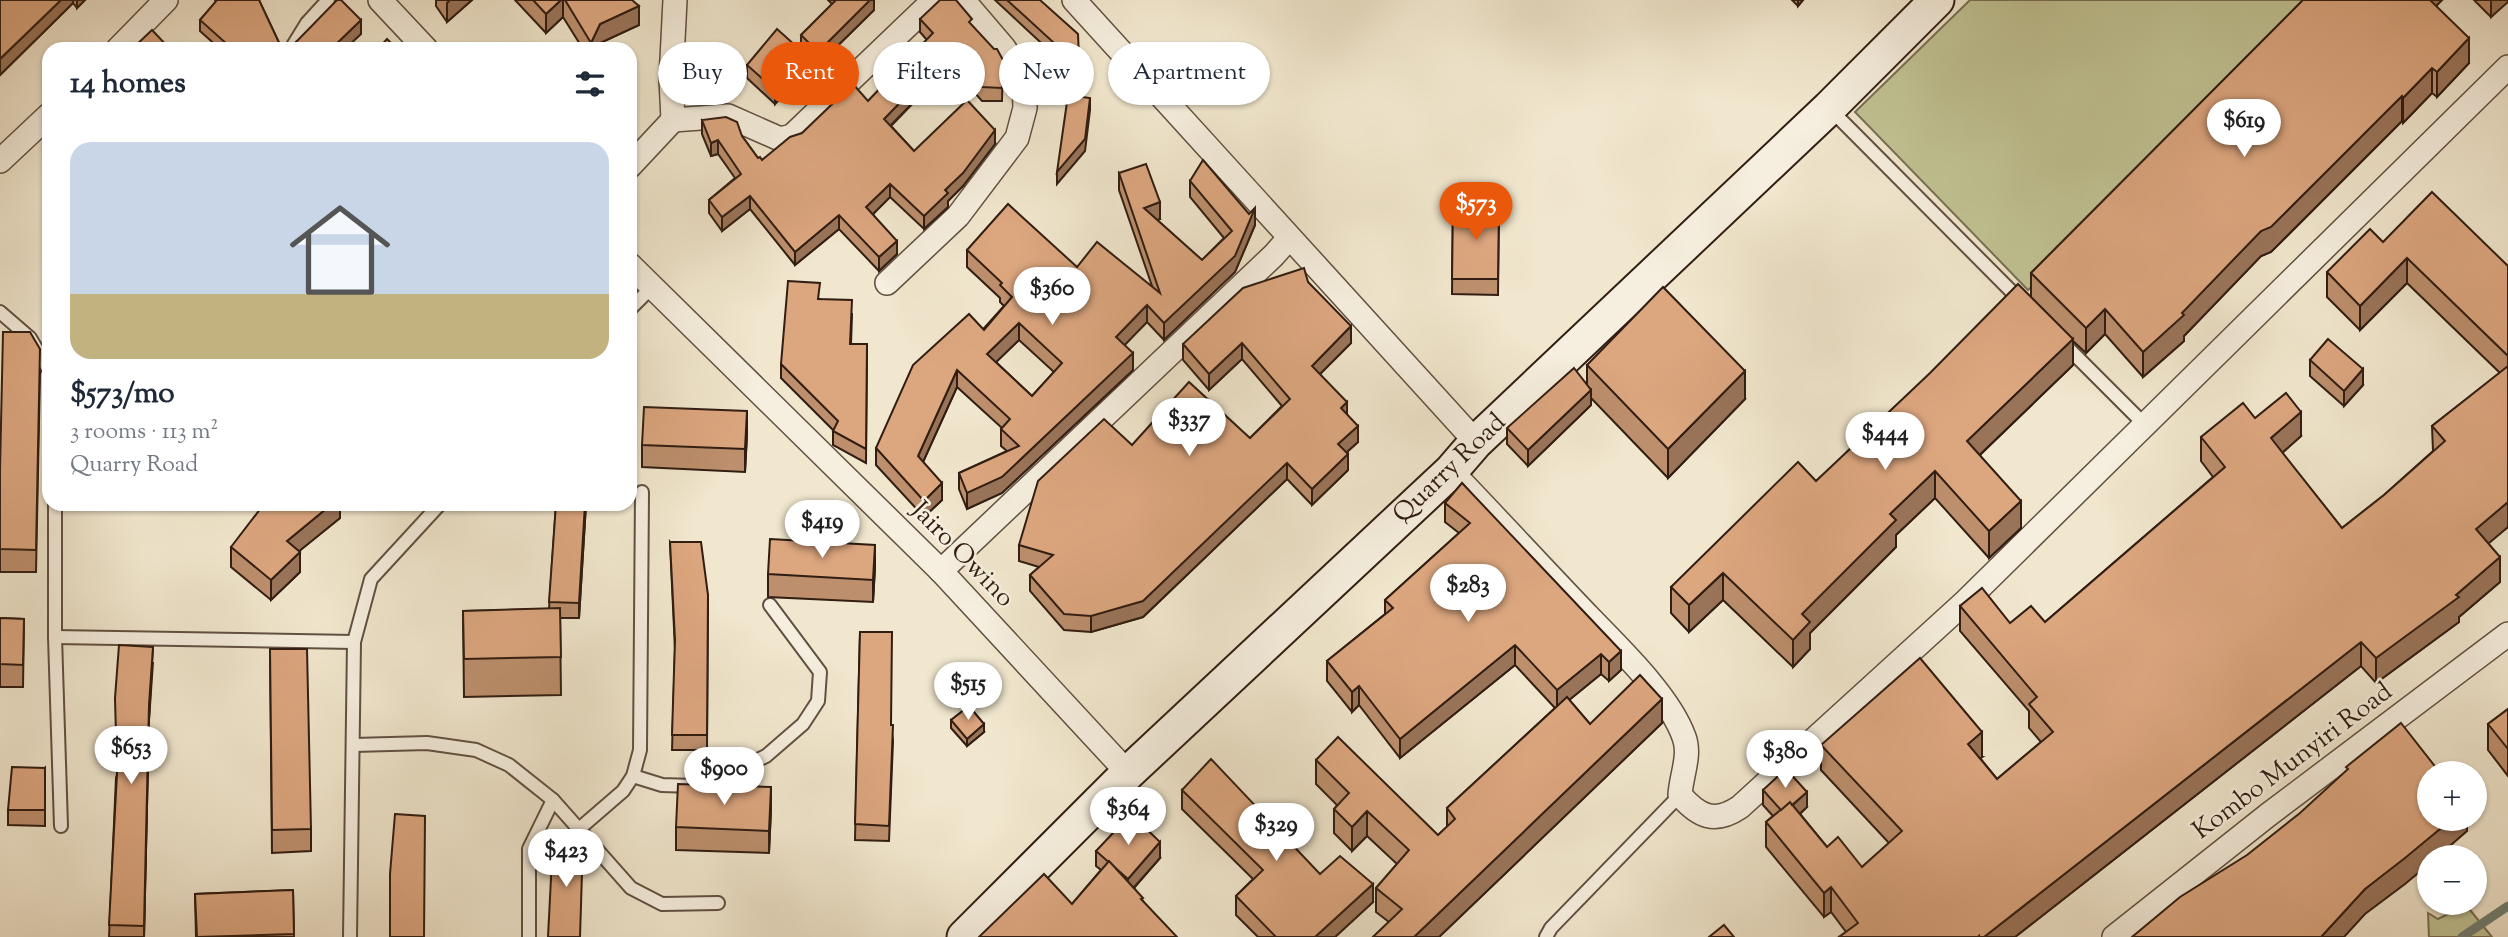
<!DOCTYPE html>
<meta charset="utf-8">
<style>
:root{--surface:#fff;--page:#f6f6f7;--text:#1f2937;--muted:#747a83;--line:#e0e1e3;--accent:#ea580c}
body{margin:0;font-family:"Sorts Mill Goudy",serif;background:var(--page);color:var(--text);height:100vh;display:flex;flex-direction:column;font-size:26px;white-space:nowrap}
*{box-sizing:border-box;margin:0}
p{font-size:23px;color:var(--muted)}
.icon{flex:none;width:38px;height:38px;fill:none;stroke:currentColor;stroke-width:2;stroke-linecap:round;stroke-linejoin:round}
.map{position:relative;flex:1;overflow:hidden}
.side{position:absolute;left:42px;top:42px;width:595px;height:469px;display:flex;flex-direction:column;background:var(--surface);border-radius:21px;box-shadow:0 2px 5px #0004}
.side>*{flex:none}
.hud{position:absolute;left:658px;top:42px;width:665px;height:63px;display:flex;gap:14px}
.tools{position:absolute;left:2417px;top:761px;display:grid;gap:14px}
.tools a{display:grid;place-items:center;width:70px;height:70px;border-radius:50%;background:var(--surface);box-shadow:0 2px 5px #0004;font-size:35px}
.price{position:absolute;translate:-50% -60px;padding:0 16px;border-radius:24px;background:#fff;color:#222;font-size:23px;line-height:46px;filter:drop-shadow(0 2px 4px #0008)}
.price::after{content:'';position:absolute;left:50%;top:42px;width:21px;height:16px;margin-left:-10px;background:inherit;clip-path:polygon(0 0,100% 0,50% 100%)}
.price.active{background:var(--accent);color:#fff}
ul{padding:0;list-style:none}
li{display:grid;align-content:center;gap:14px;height:371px;padding:0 28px}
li+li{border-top:2px solid var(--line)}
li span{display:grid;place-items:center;height:217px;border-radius:21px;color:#555}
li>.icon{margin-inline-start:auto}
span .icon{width:126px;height:126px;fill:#fffc;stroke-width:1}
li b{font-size:30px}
h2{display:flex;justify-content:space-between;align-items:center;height:84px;padding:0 28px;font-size:30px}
.tag{padding:0 24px;border-radius:32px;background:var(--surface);box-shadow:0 2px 5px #0004;font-size:24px;line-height:63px}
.tag.active{background:var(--accent);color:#fff}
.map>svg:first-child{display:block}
</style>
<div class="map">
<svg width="2508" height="937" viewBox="0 0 2508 937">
<rect width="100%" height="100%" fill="#f1e7ce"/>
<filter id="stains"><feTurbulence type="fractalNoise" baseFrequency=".00286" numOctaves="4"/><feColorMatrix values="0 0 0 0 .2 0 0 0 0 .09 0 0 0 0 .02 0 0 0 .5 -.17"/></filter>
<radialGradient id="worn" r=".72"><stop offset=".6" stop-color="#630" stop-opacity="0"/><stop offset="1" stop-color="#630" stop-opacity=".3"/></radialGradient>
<!-- green -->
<g fill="#c1c394" stroke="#797053" stroke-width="2">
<polygon points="1970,0 2332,0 2028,290 1855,112"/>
<polygon points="2466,905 2492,937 2429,937 2428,913 2438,919"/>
</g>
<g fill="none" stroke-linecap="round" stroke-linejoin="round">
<!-- stream -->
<polyline stroke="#717f74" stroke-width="9" points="2462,937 2508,906"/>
<!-- service casing -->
<g stroke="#615041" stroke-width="16">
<g id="service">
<polyline points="291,49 307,23 328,0"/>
<polyline points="1829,108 2021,301"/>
<polyline points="630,309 651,288"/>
<polyline points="0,312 30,338 49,370"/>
<polyline points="2063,343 2145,425"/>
<polyline points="55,504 55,637 61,826"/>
<polyline points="55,637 354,642"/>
<polyline points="354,745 427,743 476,750 509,765 553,800 631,888 662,904 718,903"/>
<polyline points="633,776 662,785 694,786 731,773 766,756 803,724 818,701 820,672 770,605"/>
<polyline points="579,829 623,791 633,776 640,750 642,492"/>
<polyline points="350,937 354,642 371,579 440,504"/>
<polyline points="529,937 529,849 553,800"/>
<polyline points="1546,937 1551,928 1680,795"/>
</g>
</g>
<!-- minor casing -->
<g stroke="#615041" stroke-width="26">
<g id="minor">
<polyline points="380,0 426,49"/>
<polyline points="675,0 671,79 673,120 728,116 780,139 792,136 934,0"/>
<polyline points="1074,0 1476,442"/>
<polyline points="118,49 166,0"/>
<polyline points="0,161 49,115"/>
<polyline points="630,166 673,120"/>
<polyline points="630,265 941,571 1128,773"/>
<polyline points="887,283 958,216 1017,138 1025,108 1024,80 1004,48 963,0"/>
<path d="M1451,471C1498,520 1544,570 1591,619C1621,650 1670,697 1684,737C1691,755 1681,776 1680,795C1699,817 1715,824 1740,807L1966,601L2508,67"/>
<polyline points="941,571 1274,255 1289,238"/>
<polyline points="2114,937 2268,815 2508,634"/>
</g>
</g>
<!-- secondary casing -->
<g stroke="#311d12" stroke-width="37">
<polyline id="secondary" points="964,937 1128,773 1451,471 1476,442 1829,108 1937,0"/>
</g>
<!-- service -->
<use href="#service" stroke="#f6efdf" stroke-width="12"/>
<!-- minor -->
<use href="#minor" stroke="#f6efdf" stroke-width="23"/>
<!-- secondary -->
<use href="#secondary" stroke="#f6efdf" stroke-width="33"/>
</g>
<!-- wall -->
<g fill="#bd8f6d" stroke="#311d12" stroke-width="2" fill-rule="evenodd">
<polygon points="0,0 85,0 77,8 73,3 0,75"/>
<polygon points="215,0 259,0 282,49 220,49 200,31 200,20 216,2"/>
<polygon points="436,0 472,0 447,22 436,6"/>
<polygon points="515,0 632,0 639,25 600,43 597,49 583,49 563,17 546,33"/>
<polygon points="828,0 874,0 874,10 818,65 801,48 801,35 832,4"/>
<polygon points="995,0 1040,0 1080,80 1080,92 1050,94 1048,52 1052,53"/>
<polygon points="1792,0 1803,0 1798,6"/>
<polygon points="2303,0 2442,0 2436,6 2469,63 2437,97 2432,93 2403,123 2402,121 2271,252 2261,256 2184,336 2184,341 2143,377 2105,334 2086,353 2073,341 2073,365 1980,455 2021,528 1989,558 1935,498 1896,535 1896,547 1810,633 1810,649 1793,667 1723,600 1689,632 1671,613 1671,587 1816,481 2031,296 2031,273"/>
<polygon points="2474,0 2508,0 2491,17"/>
<polygon points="920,19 972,26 1003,60 1002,101 982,101 950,65 891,126 914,151 995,144 963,186 948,201 948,207 924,229 890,197 873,214 897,254 879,271 839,229 795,265 750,209 722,231 709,213 709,200 735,178 718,154 711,156 702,134 702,120 742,136 758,158 762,160 802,133 868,101 927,40 920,32"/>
<polygon points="747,65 806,69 775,104 747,78"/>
<path d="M1119,173L1160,219L1157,220L1202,260L1224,238L1190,197V181L1255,225L1235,272L1164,340L1147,322L1124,345L1133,370L1002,493L967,509L959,489V473L1007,451L1001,446V429L1002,428L957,387L923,462L942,500L924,517L876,465V448L1004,306L1000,302V298L967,267V250L1077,267L1152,286L1119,190ZM1019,340L1054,372L1032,396L996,362Z"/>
<polygon points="1453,204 1499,204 1498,295 1452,294"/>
<polygon points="2383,242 2508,266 2508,527 2488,543 2500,582 2459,617 2459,622 2376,683 2361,666 2015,937 1839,937 1846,932 1831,912 1824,917 1766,847 1766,822 1773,816 1763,805 1763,790 1807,807 1800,814 1827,847 1862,867 1889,843 1821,770 1821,745 1982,757 1980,758 1997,779 2041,742 2029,728 2029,711 1960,631 1960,606 2010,623 2045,622 2213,477 2201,461 2201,437 2255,418 2301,436 2282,453 2342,528 2384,495 2433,451 2432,426 2500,373 2407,283 2360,330 2327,297 2327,272"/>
<polygon points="1308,282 1351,343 1320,374 1347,414 1358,442 1347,452 1348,470 1312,505 1287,479 1143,617 1091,632 1064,630 1030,591 1030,575 1039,567 1019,561 1019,545 1132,445 1250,438 1282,406 1242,359 1209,390 1183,360 1183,344"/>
<polygon points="820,299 852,314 851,344 867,344 866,463 833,445 833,430 781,378 781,364"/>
<polygon points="2310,360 2363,385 2344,406 2310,376"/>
<polygon points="1587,365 1745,399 1668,478 1591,398 1591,405 1528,466 1507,444 1507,428 1587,385"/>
<polygon points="40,371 36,572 0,572 0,470"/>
<polygon points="747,434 745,472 642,467 642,445"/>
<polygon points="1462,483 1621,670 1609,681 1601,674 1569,700 1590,724 1662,723 1439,937 1373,937 1389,922 1376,912 1376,888 1397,864 1367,836 1352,851 1334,833 1334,809 1337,805 1316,784 1316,760 1438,835 1447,827 1447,808 1555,708 1515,665 1400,758 1359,705 1352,712 1327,681 1327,661 1385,614 1385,600 1459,533 1445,522 1445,503"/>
<polygon points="556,504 586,504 579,618 560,618 561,695 464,697 463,611 549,609"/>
<polygon points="340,505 340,518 299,551 300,572 271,600 231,567 231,547"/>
<polygon points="670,542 708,595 707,750 672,750 675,650"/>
<polygon points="875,567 873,602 768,597 768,574"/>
<polygon points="0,618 24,619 23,687 0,687"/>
<polygon points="860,632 891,725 893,741 889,841 855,840"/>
<polygon points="270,649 311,829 311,851 272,853"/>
<polygon points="153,662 149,720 144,937 109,937 116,778"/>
<polygon points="2508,709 2508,776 2488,750 2488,724"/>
<polygon points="951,720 984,732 967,746 951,728"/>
<polygon points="45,768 45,826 8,825 8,810"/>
<polygon points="1182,790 1320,874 1373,902 1335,937 1258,937 1236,915 1236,896 1253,879 1182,809"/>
<polygon points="771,809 769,853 676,850 676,827"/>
<polygon points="1096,851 1160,858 1134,888 1143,901 1072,904 1101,870 1096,866"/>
<polygon points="293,890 294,937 196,937 195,894"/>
</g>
<!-- shaded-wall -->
<g fill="#9a7459" stroke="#311d12" stroke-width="2">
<polygon points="61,0 73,0 73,3 0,75 0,59"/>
<polygon points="77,0 85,0 77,8"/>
<polygon points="450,0 472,0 447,22 447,3"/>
<polygon points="561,0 563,0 563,17 546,33 546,14"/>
<polygon points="870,0 874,0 874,10 818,65 818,52"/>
<polygon points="1798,0 1803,0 1798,6"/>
<polygon points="2423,0 2442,0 2423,19"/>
<polygon points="2491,0 2508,0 2508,2 2491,17"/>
<polygon points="639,6 639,25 600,43 597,49 591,49 591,43 600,24"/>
<polygon points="361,20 361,34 345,49 331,49"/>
<polygon points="2469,38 2469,63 2437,97 2437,72"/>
<polygon points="950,51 950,65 884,132 884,119"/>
<polygon points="806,55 806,69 775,104 775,90"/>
<polygon points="2432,68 2432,93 2403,123 2403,98"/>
<polygon points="2402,96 2402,121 2271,252 2261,256 2184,336 2184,341 2143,377 2143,352 2261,231"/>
<polygon points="1090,98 1090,110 1085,151 1057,184 1057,172"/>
<polygon points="995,130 995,144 963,186 948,201 948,207 924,229 924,216"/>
<polygon points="718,140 718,154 711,156 711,143"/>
<polygon points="890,184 890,197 866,221 866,207"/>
<polygon points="750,196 750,209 722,231 722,217"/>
<polygon points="1160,202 1160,219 1144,224 1144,208"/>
<polygon points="1255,208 1255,225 1235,272 1164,340 1164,323"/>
<polygon points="839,215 839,229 795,265 795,252"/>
<polygon points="897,241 897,254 879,271 879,257"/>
<polygon points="2407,258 2407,283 2360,330 2360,306"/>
<polygon points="1147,305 1147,322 1116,354 1116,337"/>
<polygon points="2105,309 2105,334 2086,353 2086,328"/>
<polygon points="1019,323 1019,340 987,371 987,354"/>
<polygon points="1351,326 1351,343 1312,382 1312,366"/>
<polygon points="2073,339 2073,365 1967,467 1967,441"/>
<polygon points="1242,343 1242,359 1209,390 1209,374"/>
<polygon points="1133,353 1133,370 1002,493 967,509 967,493"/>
<polygon points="2363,369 2363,385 2344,406 2344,391"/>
<polygon points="957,370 957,387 918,473 918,456"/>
<polygon points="1745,371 1745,399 1668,478 1668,449"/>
<polygon points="1591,390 1591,405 1528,466 1528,450"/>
<polygon points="1347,402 1347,418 1341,408"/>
<polygon points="747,411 747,434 745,472 745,449"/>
<polygon points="2301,412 2301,436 2271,463 2271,438"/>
<polygon points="1358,426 1358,442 1338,460 1338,444"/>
<polygon points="1348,454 1348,470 1312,505 1312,489"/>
<polygon points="1287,463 1287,479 1143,617 1091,632 1091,616"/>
<polygon points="1935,471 1935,498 1896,535 1896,547 1810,633 1810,649 1793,667 1793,640 1802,614 1890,514"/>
<polygon points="942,483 942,500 924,517 924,501"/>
<polygon points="2021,501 2021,528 1989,558 1989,531"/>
<polygon points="2508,502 2508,527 2476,554 2476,529"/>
<polygon points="332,504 341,504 340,505 340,518 287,561 287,541"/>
<polygon points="585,504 586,504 579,618 579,603"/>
<polygon points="875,545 875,567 873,602 873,580"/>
<polygon points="300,552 300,572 271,600 271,580"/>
<polygon points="2500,557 2500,582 2459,617 2459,622 2376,683 2376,658 2456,595"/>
<polygon points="1723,573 1723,600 1689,632 1689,605"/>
<polygon points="2361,642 2361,666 2015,937 1984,937"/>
<polygon points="1515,645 1515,665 1400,758 1400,739"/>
<polygon points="153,647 149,720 144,937 149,705"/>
<polygon points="1621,651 1621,670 1609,681 1609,662"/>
<polygon points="1601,654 1601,674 1557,710 1557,690"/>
<polygon points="1359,686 1359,705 1352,712 1352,692"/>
<polygon points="1662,699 1662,723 1439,937 1414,937"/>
<polygon points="984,724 984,732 967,746 967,739"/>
<polygon points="1982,732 1982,757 1968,768 1968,744"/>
<polygon points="771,787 771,809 769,853 769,831"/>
<polygon points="1807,792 1807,807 1784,828 1784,813"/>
<polygon points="1367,811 1367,836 1352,851 1352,827"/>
<polygon points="2452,819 2467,819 2467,831 2436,858 2429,858 2429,864 2405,884 2365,914 2344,937 2321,937 2365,889"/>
<polygon points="1160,842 1160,858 1128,894 1128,879"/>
<polygon points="1373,884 1373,902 1335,937 1315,937"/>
<polygon points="1831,887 1831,912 1824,917 1824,893"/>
</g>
<!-- building -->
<g fill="#dca67f" stroke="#311d12" stroke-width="2" fill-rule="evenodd">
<polygon points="0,0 61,0 0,59"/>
<polygon points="217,0 259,0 282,49 224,49 228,45 200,20"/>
<polygon points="337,0 341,0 361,20 331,49 288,49 298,40"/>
<polygon points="533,0 561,0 546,14"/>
<polygon points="565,0 632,0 639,6 600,24 591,43"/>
<polygon points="836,0 870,0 818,52 801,35"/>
<polygon points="940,0 956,0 972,19 969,22 994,49 997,49 1003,60 1002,88 982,87 950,51 884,119 914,151 967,100 995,130 963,173 945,190 948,193 924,216 890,184 866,207 897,241 879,257 839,215 795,252 750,196 722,217 709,200 741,174 718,140 711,143 702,120 726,117 737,122 742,136 758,158 760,157 762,160 790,137 802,133 853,84 868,101 933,33 920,19"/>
<polygon points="1007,0 1040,0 1078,34 1080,80 1050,82 1048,52 1065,53"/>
<polygon points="2303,0 2430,0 2469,38 2437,72 2432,68 2403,98 2402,96 2271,227 2261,231 2182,313 2184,315 2143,352 2105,309 2086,328 2031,273"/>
<polygon points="777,29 806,55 775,90 747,65"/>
<polygon points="152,30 170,49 132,49"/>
<polygon points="387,39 397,49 378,49"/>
<polygon points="1068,95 1090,98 1085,139 1057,172"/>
<path d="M1203,160L1249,214L1255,208L1235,256L1164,323L1147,305L1116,337L1133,353L1002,477L967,493L959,473L1019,446L1001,429L1010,419L957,370L918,456L942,483L924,501L876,448L913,365L969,314L984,330L1012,297L1000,285L1002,283L967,250L1008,204L1077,267L1097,242L1160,293L1119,173L1146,164L1160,202L1144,208L1202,260L1232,231L1190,181ZM1019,323L1062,363L1032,396L987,354Z"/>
<polygon points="2432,192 2508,266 2508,356 2407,258 2360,306 2327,272 2370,229 2383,242"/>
<polygon points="1453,204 1499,204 1498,279 1452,279"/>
<polygon points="1304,268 1308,282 1351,326 1312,366 1347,402 1341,408 1358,426 1338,444 1348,454 1312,489 1287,463 1143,601 1091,616 1064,614 1030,575 1053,555 1019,545 1038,481 1104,419 1132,445 1189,382 1250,438 1290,399 1242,343 1209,374 1183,344 1243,288"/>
<polygon points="788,281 820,283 818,299 852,300 850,344 867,344 866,449 833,431 838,421 781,364"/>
<polygon points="2018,284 2073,339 1967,441 2021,501 1989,531 1935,471 1890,514 1896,520 1802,614 1810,622 1793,640 1723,573 1689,605 1671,587 1798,462 1816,481 1930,373"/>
<polygon points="1663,287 1745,371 1668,449 1587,365"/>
<polygon points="3,332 30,332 40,349 36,550 0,549 0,470"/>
<polygon points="2328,339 2363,369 2344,391 2310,360"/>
<polygon points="2508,366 2508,502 2476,529 2500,557 2456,595 2459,597 2376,658 2361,642 1984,937 1979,937 1979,936 1978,937 1839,937 1858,923 1831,887 1824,893 1766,822 1790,802 1827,847 1838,837 1862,867 1902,831 1821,745 1920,658 1982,732 1968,744 1997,779 2053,732 2029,704 2037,697 1960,606 1982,588 2010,623 2031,606 2045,622 2225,467 2201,437 2243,403 2255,418 2286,393 2301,412 2271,438 2342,528 2384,495 2445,441 2432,426"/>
<polygon points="1574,368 1591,390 1528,450 1507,428"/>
<polygon points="644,407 747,411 745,449 642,445"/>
<polygon points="1462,483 1621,651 1609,662 1601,654 1557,690 1515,645 1400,739 1359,686 1352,692 1327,661 1393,608 1385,600 1470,523 1445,503"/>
<polygon points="264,504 332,504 287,541 300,552 271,580 231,547"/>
<polygon points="556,504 585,504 579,603 549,602"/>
<polygon points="770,539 875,545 873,580 768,574"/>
<polygon points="670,542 701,542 708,595 707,735 672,735 675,640"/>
<polygon points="560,608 561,657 464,659 463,611"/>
<polygon points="0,618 24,619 23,665 0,664"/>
<polygon points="860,632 892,632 891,725 893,725 889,826 855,824"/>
<polygon points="119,645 153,647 149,705 144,926 109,925 117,773 115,698"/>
<polygon points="270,649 307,649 311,829 272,830"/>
<polygon points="1640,675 1662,699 1414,937 1373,937 1402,909 1376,888 1409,850 1367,811 1352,827 1334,809 1349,793 1316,760 1338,737 1438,835 1455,819 1447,808 1567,697 1590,724"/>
<polygon points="969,706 984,724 967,739 951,720"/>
<polygon points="2508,709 2508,749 2488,724"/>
<polygon points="2401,723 2441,774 2429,774 2429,819 2452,819 2405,858 2365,889 2321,937 2132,937 2180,897 2247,855 2300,813 2348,769 2346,767"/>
<polygon points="1211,759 1320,874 1340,856 1373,884 1315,937 1276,937 1236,896 1263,870 1182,790"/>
<polygon points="12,767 45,768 45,810 8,810"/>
<polygon points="1786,769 1807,792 1792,805 1790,802 1781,810 1763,790"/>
<polygon points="678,784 771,787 769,831 676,827"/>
<polygon points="395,814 425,816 424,937 390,937 390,874"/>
<polygon points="1131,814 1160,842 1128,879 1096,851"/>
<polygon points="553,839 583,840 580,937 548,937"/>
<polygon points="1109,861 1143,898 1141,899 1177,937 979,937 1044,874 1072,904"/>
<polygon points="293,890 294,934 197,937 195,894"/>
<polygon points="1724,925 1734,937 1709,937"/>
</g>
<g text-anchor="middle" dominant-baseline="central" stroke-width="5" stroke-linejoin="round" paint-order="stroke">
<!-- street labels -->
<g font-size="26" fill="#311d12" stroke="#f6efdf">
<text transform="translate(1450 469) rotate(-44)">Quarry Road</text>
<text transform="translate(962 555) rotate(46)">Jairo Owino</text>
<text transform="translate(2293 762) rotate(-37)">Kombo Munyiri Road</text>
</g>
</g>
<rect width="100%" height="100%" filter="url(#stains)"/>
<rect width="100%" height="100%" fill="url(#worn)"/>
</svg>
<div class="tools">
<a>+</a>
<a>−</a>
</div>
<b class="price" style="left:2244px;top:159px">$619</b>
<b class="price active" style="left:1476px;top:242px">$573</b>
<b class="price" style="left:1052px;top:327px">$360</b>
<b class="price" style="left:1189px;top:458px">$337</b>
<b class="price" style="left:1885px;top:472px">$444</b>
<b class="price" style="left:822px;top:560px">$419</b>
<b class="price" style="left:1468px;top:624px">$283</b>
<b class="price" style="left:968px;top:722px">$515</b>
<b class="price" style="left:131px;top:786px">$653</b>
<b class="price" style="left:1785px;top:790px">$380</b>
<b class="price" style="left:724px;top:807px">$900</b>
<b class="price" style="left:1128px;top:847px">$364</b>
<b class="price" style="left:1276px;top:863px">$329</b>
<b class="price" style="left:566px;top:889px">$423</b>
<div class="hud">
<a class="tag">Buy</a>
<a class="tag active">Rent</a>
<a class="tag">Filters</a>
<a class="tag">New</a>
<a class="tag">Apartment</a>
</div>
<section class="side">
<h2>14 homes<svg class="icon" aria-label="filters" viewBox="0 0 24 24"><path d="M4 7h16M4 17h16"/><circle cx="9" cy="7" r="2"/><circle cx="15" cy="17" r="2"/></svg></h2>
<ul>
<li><span style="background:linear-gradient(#c9d6e8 70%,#c2b280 0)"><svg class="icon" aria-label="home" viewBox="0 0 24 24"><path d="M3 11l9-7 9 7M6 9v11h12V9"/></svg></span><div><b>$573/mo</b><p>3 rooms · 113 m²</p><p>Quarry Road</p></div></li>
</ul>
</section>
</div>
